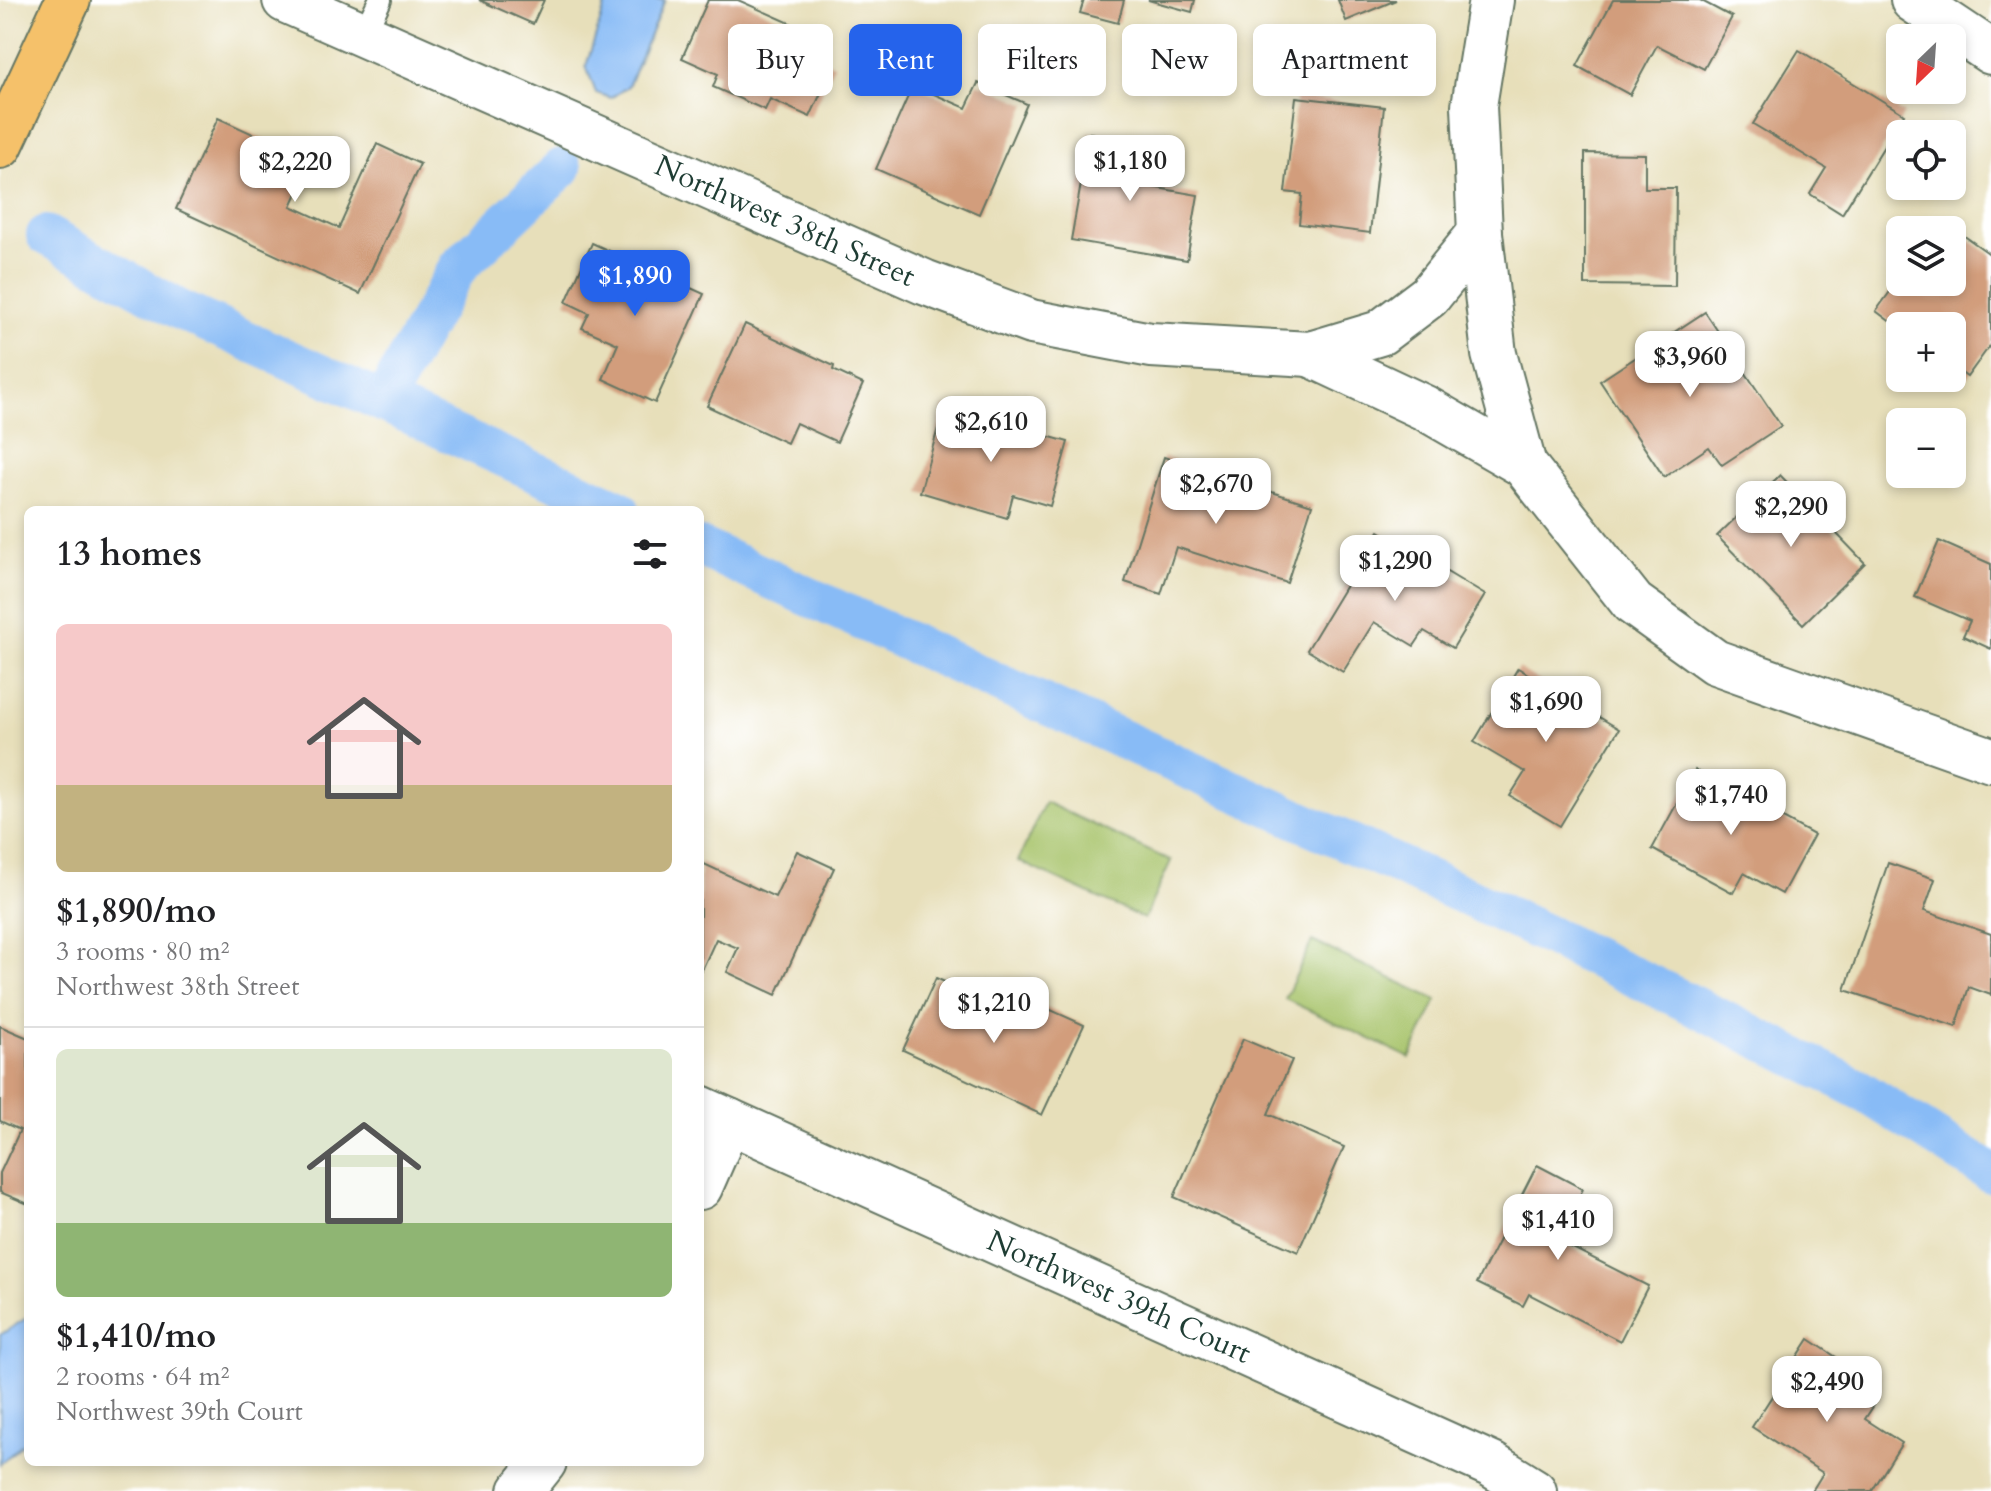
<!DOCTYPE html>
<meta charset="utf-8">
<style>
:root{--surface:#fff;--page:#f2f2f2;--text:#202124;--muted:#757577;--line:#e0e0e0;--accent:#2563eb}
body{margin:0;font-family:Cardo,serif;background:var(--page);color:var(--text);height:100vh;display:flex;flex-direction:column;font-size:30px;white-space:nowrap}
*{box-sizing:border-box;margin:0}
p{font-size:26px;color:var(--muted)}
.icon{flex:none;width:44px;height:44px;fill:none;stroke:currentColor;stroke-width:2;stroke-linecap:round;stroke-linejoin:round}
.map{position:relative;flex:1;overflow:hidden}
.details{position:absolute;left:24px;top:506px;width:680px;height:960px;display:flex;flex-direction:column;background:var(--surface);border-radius:12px;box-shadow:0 4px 12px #0003}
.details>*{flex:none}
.hud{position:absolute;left:728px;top:24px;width:760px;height:72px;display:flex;gap:16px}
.needle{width:52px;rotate:205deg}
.fabs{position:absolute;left:1886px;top:24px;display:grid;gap:16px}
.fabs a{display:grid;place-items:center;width:80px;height:80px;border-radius:12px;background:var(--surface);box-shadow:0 4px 12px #0003;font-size:40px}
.price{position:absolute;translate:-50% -68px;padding:0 18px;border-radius:16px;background:#fff;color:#222;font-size:26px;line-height:52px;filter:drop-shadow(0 2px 4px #0008)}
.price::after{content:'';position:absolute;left:50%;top:48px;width:24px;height:18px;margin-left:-12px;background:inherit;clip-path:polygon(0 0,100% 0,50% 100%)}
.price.selected{background:var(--accent);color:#fff}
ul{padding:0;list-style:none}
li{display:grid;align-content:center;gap:16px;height:424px;padding:0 32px}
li+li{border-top:2px solid var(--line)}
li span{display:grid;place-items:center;height:248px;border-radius:12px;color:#555}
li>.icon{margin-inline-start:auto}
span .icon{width:144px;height:144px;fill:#fffc;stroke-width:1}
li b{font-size:34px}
h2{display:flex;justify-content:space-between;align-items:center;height:96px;padding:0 32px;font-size:34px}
.chip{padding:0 28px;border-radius:12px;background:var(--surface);box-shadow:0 4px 12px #0003;font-size:28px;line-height:72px}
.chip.selected{background:var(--accent);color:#fff}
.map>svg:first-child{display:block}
</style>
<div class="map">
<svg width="1991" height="1491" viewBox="0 0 1991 1491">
<rect width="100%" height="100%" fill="#fff"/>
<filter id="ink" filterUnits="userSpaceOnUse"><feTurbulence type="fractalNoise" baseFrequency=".0125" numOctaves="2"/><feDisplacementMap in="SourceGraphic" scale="16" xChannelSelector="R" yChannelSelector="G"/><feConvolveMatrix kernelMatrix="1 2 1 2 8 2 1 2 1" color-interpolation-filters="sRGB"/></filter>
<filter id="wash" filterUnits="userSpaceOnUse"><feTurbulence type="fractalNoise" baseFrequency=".006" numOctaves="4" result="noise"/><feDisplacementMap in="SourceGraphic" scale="32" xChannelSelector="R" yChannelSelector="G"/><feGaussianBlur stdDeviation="1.8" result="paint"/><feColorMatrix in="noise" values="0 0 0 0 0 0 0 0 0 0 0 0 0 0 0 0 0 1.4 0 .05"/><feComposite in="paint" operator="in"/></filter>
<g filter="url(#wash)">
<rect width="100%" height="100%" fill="#e7dfba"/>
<!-- green -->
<g fill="#a6c268" stroke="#62804e" stroke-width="2">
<polygon points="1045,802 1171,861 1144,919 1018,861"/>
<polygon points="1312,941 1437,1000 1410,1058 1285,999"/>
</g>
<!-- water -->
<g fill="#88bbf6" stroke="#547c95" stroke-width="2">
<polygon points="607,0 665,0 628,86 611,98 596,93 586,66"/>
<polygon points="28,1317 28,1439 0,1464 0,1335"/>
</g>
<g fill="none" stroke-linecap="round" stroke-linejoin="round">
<!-- canal -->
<g stroke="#88bbf6" stroke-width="40">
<polyline points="46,235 180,310 620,510"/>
<polyline points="383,402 458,267 562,168"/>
<polyline points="700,547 1466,896 1693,1005 1859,1089 1991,1173"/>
</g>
</g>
<g id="blocks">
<!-- building -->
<g fill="#d29d7b">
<polygon points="479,0 544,0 533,24"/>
<polygon points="708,0 738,0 799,27 791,46 834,65 810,117 770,99 765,110 713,87 718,74 682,58"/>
<polygon points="1084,0 1124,0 1118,23 1080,13"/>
<polygon points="1148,0 1195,0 1192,12"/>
<polygon points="1338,0 1396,0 1346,21"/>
<polygon points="1613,0 1700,0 1732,17 1704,69 1657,45 1630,95 1577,66"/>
<polygon points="1799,50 1904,114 1842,214 1810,194 1826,168 1753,124"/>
<polygon points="978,83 1027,104 979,214 876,169 913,85 966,108"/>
<polygon points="1296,97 1384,107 1370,233 1299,224 1302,194 1285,192"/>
<polygon points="218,118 312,161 291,206 339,228 377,144 420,164 360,294 176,209"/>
<polygon points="1090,133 1147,143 1140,185 1198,195 1187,260 1071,240"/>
<polygon points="1585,153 1645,154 1645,188 1676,188 1675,286 1585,285"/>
<polygon points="1942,220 1991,255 1991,344 1967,377 1952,366 1952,326 1900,326 1900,329 1876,311 1900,278 1900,282 1952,282 1952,230 1934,230"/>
<polygon points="592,243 704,294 655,403 603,379 618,344 582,328 589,313 566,302"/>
<polygon points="1705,312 1781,426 1722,465 1709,447 1664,477 1600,381"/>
<polygon points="745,324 834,366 833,370 863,384 837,442 796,423 787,443 707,406"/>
<polygon points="944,407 1068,442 1050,506 1013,495 1007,518 920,492"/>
<polygon points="1164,457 1312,505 1287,583 1176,547 1161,594 1125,582"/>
<polygon points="1780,475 1865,563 1803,624 1717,536"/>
<polygon points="1379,531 1485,595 1453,648 1424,631 1414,646 1374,622 1343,672 1307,650"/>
<polygon points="1939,541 1991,564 1991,649 1963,636 1970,621 1915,597"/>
<polygon points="1518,668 1619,729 1560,826 1510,796 1525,772 1474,742"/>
<polygon points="1695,770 1814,835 1782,894 1744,873 1733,893 1652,849"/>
<polygon points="797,851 834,868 776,995 727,972 738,948 716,939 700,974 700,862 775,897"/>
<polygon points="1888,863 1935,879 1924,911 1991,934 1991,995 1969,987 1956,1027 1845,990"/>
<polygon points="936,978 1032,1023 1040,1005 1084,1025 1042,1115 903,1050"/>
<polygon points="0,1026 28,1038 28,1204 0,1192 0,1173 20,1130 0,1121"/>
<polygon points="1243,1039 1292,1060 1268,1114 1344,1147 1298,1252 1174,1197"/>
<polygon points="1537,1165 1583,1189 1557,1240 1648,1286 1620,1341 1529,1294 1523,1306 1477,1283"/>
<polygon points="1809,1339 1848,1365 1837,1381 1874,1405 1865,1419 1902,1443 1872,1491 1812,1491 1823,1473 1752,1427"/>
</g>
</g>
</g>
<g filter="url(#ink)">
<use href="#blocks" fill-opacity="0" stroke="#657663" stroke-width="2"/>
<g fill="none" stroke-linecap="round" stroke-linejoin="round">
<!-- lane casing -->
<g stroke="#657663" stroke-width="26">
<polyline id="lane" points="363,35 380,0"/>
</g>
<!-- street casing -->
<g stroke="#657663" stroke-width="48">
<g id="street">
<polyline points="285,0 924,282 1031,322 1151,345 1310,354 1380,333 1429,296 1480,233"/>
<polyline points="1491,0 1474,106 1480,233 1494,354 1524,465"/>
<polyline points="1913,0 1991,52"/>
<polyline points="1310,354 1425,408 1524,465 1633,603 1715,662 1991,760"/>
<polyline points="700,1108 1492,1465 1534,1491"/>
<polyline points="700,1187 729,1121"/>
<polyline points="521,1491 544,1462"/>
</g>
</g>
<!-- primary casing -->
<g stroke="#657663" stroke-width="48">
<polyline id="primary" points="0,146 68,0"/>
</g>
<!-- lane -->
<use href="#lane" stroke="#fff" stroke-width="22"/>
<!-- street -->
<use href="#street" stroke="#fff" stroke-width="44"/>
<!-- primary -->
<use href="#primary" stroke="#f5c16b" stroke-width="44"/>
</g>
</g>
<g text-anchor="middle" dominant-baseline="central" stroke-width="6" stroke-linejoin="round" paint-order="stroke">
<!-- street labels -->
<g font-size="30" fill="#1f3d34" stroke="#fff">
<text transform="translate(785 221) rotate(24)">Northwest 38th Street</text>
<text transform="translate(1119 1297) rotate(24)">Northwest 39th Court</text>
</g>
</g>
</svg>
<div class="fabs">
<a><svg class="needle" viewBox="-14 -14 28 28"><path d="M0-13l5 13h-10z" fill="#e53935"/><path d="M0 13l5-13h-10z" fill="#757577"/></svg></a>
<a><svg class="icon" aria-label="locate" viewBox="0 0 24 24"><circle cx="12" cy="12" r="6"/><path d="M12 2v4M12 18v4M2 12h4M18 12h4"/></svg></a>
<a><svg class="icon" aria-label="layers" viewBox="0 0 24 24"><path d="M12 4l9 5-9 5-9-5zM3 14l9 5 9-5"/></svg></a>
<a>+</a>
<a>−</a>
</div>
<b class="price" style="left:1130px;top:203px">$1,180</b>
<b class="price" style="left:295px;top:204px">$2,220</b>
<b class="price selected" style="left:635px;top:318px">$1,890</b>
<b class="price" style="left:1690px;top:399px">$3,960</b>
<b class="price" style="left:991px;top:464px">$2,610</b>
<b class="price" style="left:1216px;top:526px">$2,670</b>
<b class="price" style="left:1791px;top:549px">$2,290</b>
<b class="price" style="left:1395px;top:603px">$1,290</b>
<b class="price" style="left:1546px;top:744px">$1,690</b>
<b class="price" style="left:1731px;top:837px">$1,740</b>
<b class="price" style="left:994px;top:1045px">$1,210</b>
<b class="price" style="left:1558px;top:1262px">$1,410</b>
<b class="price" style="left:1827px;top:1424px">$2,490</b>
<div class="hud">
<a class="chip">Buy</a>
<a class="chip selected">Rent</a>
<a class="chip">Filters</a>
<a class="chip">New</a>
<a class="chip">Apartment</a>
</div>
<section class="details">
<h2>13 homes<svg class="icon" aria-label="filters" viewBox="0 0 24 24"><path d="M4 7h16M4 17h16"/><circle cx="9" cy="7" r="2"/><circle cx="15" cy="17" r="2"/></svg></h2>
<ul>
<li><span style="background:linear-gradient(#f6c9c9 65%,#c2b280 0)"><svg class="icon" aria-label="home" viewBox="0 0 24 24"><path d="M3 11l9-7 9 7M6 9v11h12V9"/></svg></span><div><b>$1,890/mo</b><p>3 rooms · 80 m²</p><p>Northwest 38th Street</p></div></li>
<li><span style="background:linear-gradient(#dfe7d0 70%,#8fb573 0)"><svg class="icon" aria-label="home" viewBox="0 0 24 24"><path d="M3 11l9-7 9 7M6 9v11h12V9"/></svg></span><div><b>$1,410/mo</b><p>2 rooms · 64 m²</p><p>Northwest 39th Court</p></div></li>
</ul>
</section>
</div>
